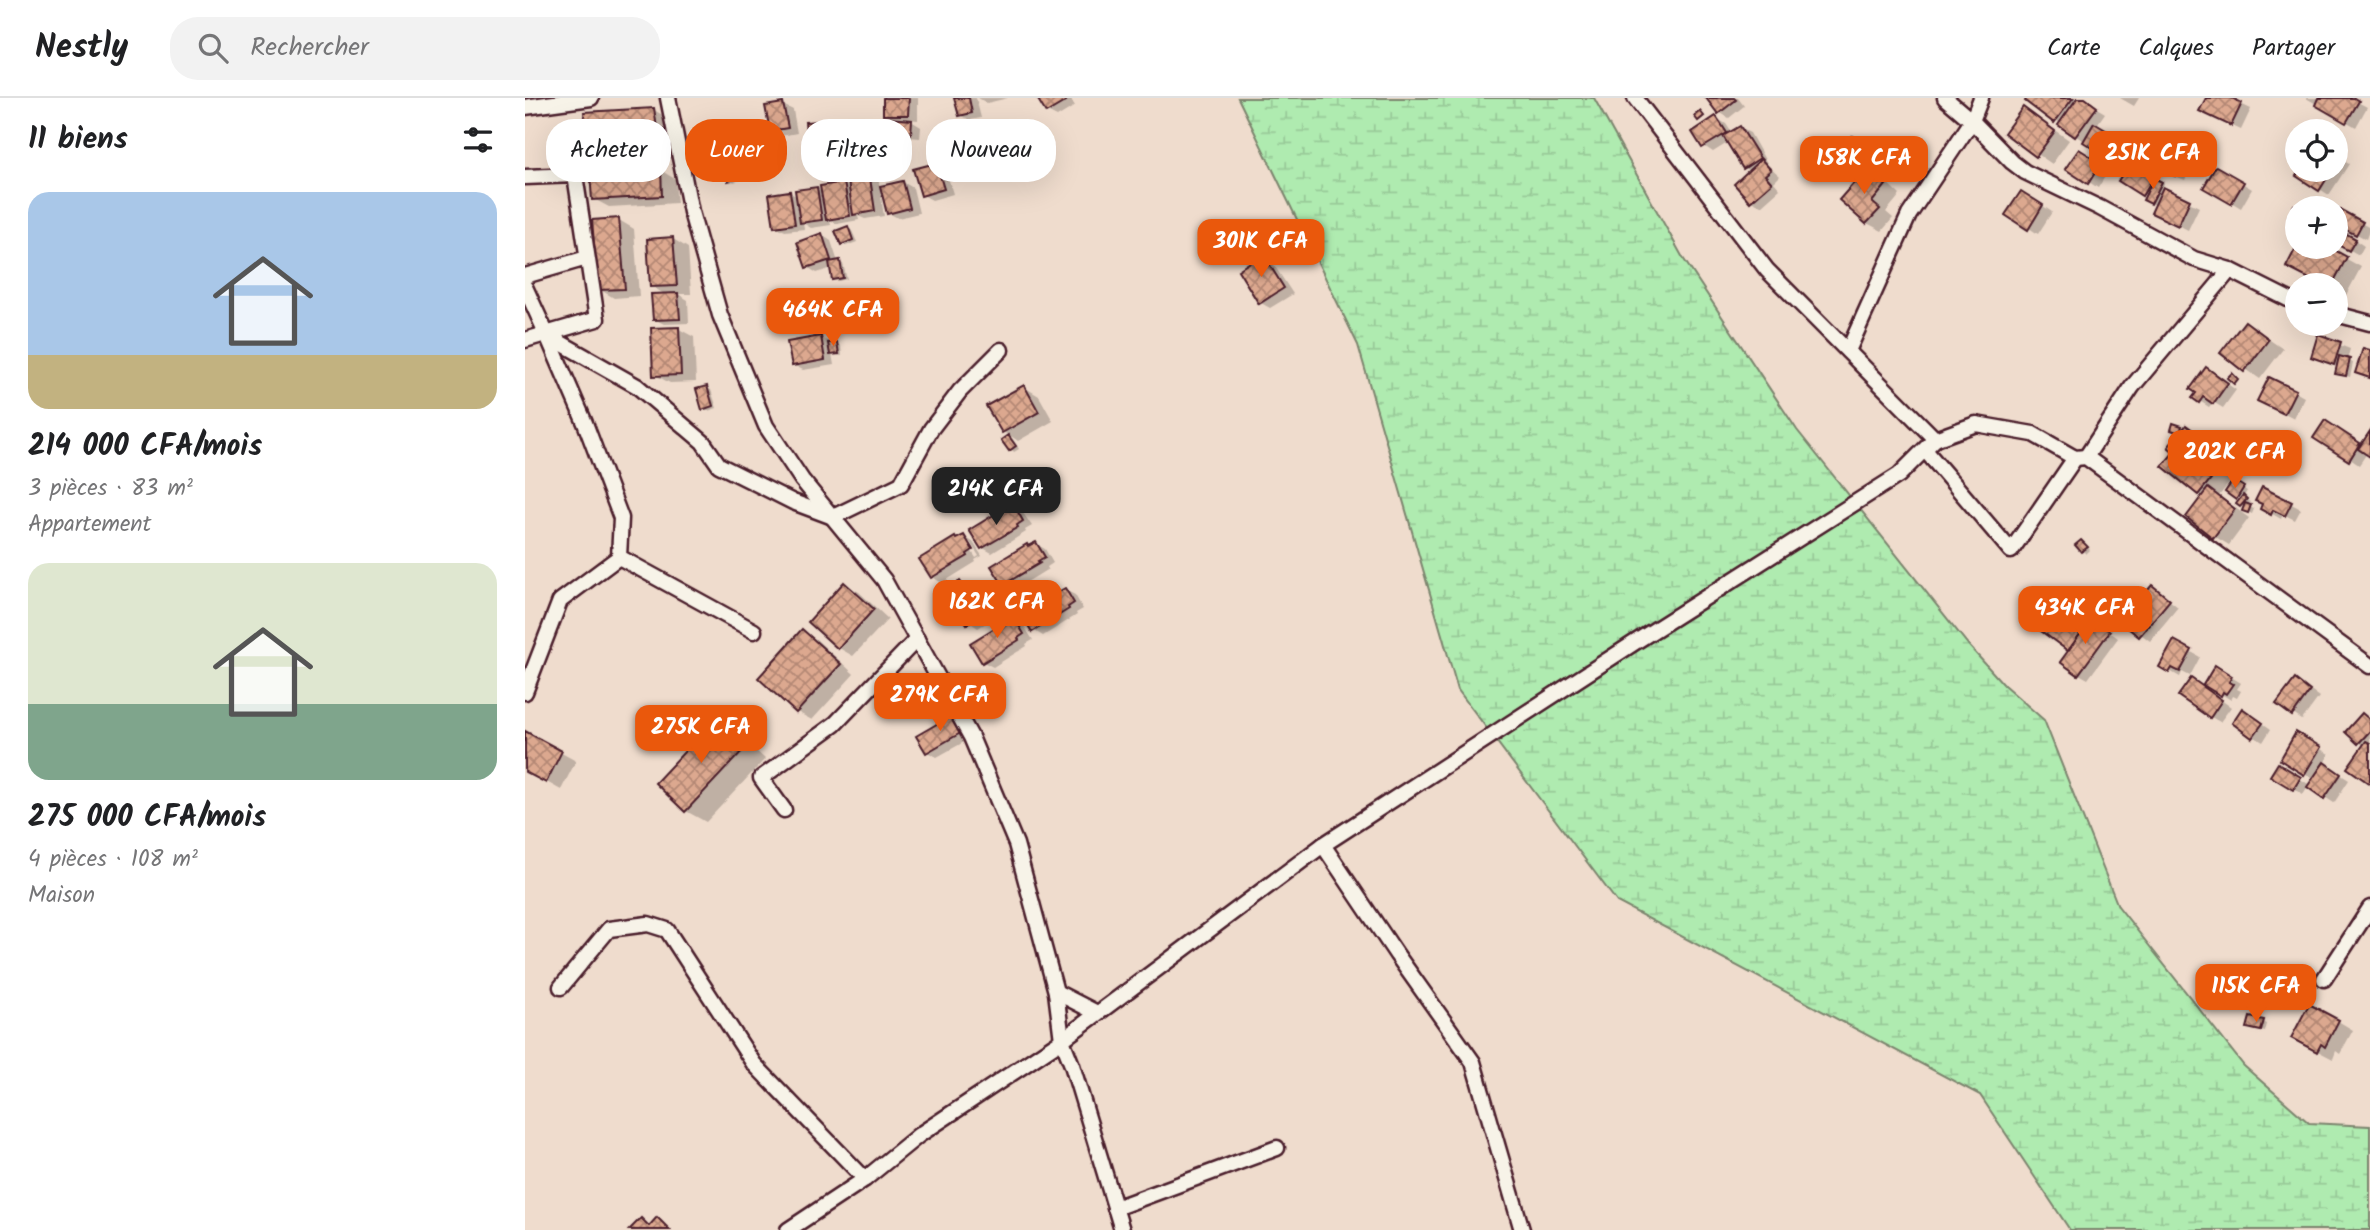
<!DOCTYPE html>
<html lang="fr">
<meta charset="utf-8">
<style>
:root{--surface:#fff;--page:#f2f2f2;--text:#202124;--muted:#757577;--line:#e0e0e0;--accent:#ea580c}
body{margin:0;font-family:Kalam,sans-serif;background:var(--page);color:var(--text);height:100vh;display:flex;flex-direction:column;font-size:26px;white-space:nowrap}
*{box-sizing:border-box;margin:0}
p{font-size:23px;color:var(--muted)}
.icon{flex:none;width:38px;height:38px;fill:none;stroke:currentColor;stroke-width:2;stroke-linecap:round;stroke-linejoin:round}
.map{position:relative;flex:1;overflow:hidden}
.details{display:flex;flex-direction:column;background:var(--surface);width:525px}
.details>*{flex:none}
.banner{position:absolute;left:21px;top:21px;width:665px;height:63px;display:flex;gap:14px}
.fabs{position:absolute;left:1760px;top:21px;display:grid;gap:14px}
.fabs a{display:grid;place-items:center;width:63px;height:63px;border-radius:50%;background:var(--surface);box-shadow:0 7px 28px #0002;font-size:35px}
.price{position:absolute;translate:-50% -60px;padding:0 16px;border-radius:14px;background:var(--accent);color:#fff;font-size:23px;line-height:46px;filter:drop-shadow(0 2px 4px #0008)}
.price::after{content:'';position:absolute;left:50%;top:42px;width:21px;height:16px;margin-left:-10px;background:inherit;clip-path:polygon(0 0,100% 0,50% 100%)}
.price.on{background:#222;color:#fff}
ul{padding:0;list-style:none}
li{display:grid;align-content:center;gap:14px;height:371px;padding:0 28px}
li span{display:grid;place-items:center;height:217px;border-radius:21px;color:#555}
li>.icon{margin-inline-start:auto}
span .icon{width:126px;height:126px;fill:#fffc;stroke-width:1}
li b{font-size:30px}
h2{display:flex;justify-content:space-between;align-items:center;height:84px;padding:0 28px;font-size:30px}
.chip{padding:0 24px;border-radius:28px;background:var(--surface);box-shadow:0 7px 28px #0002;font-size:24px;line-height:63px}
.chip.on{background:var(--accent);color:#fff}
header{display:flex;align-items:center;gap:42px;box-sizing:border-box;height:98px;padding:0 35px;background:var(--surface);border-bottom:2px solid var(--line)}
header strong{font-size:33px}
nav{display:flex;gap:38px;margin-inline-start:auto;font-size:24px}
.search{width:490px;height:63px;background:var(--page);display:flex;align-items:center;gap:18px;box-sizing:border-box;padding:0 24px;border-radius:28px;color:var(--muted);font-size:26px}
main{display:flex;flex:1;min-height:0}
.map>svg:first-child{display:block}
</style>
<header>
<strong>Nestly</strong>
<div class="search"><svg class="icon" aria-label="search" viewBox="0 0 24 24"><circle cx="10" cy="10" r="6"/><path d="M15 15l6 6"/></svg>Rechercher</div>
<nav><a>Carte</a><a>Calques</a><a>Partager</a></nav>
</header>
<main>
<section class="details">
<h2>11 biens<svg class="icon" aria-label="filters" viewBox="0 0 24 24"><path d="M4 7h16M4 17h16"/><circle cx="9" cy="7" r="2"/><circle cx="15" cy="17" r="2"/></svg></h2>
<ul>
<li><span style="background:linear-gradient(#a9c7e8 75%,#c2b280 0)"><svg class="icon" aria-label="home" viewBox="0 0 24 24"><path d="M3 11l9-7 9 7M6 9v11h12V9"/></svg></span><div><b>214 000 CFA/mois</b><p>3 pièces · 83 m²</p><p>Appartement</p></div></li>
<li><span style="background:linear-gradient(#dfe7d0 65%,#7fa58c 0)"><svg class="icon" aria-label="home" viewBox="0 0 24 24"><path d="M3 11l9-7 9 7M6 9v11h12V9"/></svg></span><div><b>275 000 CFA/mois</b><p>4 pièces · 108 m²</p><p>Maison</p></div></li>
</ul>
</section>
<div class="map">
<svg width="1845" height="1132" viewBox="0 0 1845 1132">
<defs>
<pattern id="wetland-marsh" width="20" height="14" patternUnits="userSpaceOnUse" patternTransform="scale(1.75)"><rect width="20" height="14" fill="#afebb0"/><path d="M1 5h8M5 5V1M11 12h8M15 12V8" fill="none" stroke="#98c998"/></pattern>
<pattern id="building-cross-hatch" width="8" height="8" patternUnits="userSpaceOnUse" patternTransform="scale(1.75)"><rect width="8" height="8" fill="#dca88f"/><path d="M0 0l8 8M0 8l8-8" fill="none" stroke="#b48875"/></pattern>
</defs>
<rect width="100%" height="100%" fill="#efdccd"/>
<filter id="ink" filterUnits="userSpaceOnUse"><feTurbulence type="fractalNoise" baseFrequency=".0143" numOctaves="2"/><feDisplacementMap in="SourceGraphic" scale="14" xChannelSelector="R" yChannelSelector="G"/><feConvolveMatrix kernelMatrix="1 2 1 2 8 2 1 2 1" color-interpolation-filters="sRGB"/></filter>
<g filter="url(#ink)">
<!-- wetland -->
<polygon fill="url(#wetland-marsh)" stroke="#7c856e" stroke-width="2" points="713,0 1069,0 1158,160 1272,332 1445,549 1479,587 1519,622 1593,808 1719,968 1784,1025 1845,1028 1845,1132 1545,1132 1455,997 1092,804 933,592 833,247"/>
<!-- shadow -->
<g fill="#0003" fill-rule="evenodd">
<polygon points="360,0 393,0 393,22 383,21 396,29 395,40 373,38 364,33 365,19 360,16"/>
<polygon points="431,0 451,0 456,20 445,22 435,17"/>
<polygon points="453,0 483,0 462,5"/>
<polygon points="514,0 545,0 550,8 532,19 522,14"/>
<polygon points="1183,0 1213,0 1219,8 1204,20 1194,14"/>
<polygon points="1504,0 1561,0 1565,6 1580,15 1571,28 1609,51 1599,67 1551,38"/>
<polygon points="1595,0 1614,0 1609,8"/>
<polygon points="1682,0 1703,0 1726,11 1716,32 1686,18"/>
<polygon points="1781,0 1825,0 1842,9 1831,29"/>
<polygon points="258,7 268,12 272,35 256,38 246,32"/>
<polygon points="1499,11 1544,42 1527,66 1482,35"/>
<polygon points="129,12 144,21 147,45 78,51 63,42"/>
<polygon points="1191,20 1201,26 1207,35 1215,30 1225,35 1243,67 1255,78 1249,84 1255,91 1236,108 1226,103 1225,73 1219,70 1204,44 1188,54 1179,48"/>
<polygon points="297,25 301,27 302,40 293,40 282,32"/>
<polygon points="1328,40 1378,78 1373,84 1323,46"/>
<polygon points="1643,51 1668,63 1660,82 1645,76"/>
<polygon points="374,53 378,56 379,62 369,61"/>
<polygon points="1811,58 1824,66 1804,97 1773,77 1777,72 1811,72"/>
<polygon points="1564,59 1584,72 1573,90 1564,84"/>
<polygon points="341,62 351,68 355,90 378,84 388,90 394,115 373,120 363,115 357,92 355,92 359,118 340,121 333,118 334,122 312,126 305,122 306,127 286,130 278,125 279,131 260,133 250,128 265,95 273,99 292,91 298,94 319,86 326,90 325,84 318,80 318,83 307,81 313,71 319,74"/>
<polygon points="1606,64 1639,84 1638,91 1674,109 1663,132 1637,119 1634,109 1620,102 1622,98 1595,82"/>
<polygon points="411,67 421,72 428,96 407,102 398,97"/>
<polygon points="1692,70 1727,91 1716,110 1681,89"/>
<polygon points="135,72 150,81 152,105 84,109 69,101"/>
<polygon points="1342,72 1357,80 1375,97 1361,114 1368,120 1357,133 1342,125 1316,102"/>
<polygon points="210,73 214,76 216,82 209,84 204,82"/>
<polygon points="1506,100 1527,114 1513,136 1504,130"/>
<polygon points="1811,111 1845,130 1841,141 1811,125"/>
<polygon points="94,122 109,131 114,198 89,200 74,191"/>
<polygon points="323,130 327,133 332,144 321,148 317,146"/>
<polygon points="297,137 306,143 313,164 318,166 322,181 313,183 309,181 307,170 292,175 282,169"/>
<polygon points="148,141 163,150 166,196 153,196 163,202 164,225 139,226 129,221 141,197 126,188"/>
<polygon points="1830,142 1839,148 1834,157 1811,144"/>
<polygon points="1773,149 1800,149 1836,169 1820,199 1811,194 1811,187 1798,187 1763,168"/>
<polygon points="738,158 747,164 768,196 745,210 736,205"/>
<polygon points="1720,225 1758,251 1735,281 1698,255"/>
<polygon points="154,231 169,239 171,284 145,285 130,277"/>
<polygon points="1794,239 1825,251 1822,262 1828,265 1825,279 1812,275 1813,269 1788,258"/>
<polygon points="295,240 316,248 317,258 307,256 309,267 278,272 268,267"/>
<polygon points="1690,277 1711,292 1698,310 1688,304 1684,309 1670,300"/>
<polygon points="499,289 514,298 528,323 493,343 486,338 494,351 489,354 478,342 485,338 478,334"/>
<polygon points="182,290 186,292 192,310 183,313 178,311"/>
<polygon points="1770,294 1779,299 1769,320 1744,307"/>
<polygon points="1657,329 1662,329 1671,334 1702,357 1697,364 1688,358 1653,334"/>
<polygon points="1810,330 1838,348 1845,336 1845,357 1842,355 1834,367 1825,361"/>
<polygon points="1653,340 1667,349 1707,381 1694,398 1724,420 1704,447 1689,438 1678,399 1674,396 1651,354"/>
<polygon points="1709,384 1722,393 1718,400 1725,404 1722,408 1729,411 1727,416 1719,412 1720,410 1713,405 1716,402 1702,393"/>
<polygon points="1738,391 1776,411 1770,422 1758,416 1756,421 1737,410"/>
<polygon points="489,409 498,415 507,428 500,432 501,434 467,455 458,450"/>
<path d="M439,439L448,444L457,458L450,462L451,464L417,485L407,479L433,442ZM441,444H445L454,458L451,460Z"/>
<polygon points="511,446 520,451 528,465 522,469 523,471 489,492 479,486 504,449"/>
<polygon points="1560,446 1565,452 1561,456 1552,447"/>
<polygon points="435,485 445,490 466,522 453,530 444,524"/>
<polygon points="319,486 334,494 363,521 328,558 314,550"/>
<polygon points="1627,489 1653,509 1625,543 1599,523"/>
<polygon points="540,492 550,497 558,511 551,515 552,517 518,538 508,532"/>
<polygon points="1495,512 1499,515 1503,522 1498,520"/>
<polygon points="1544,516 1562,530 1577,528 1593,540 1563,581 1554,576 1545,552 1519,533"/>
<polygon points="490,523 499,528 508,542 501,546 502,548 468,569 458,564 483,526"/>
<polygon points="278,533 292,542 329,576 287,622 272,614 235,580"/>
<polygon points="1649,544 1675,559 1665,578 1657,574 1655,579 1636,568"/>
<polygon points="1690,569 1716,585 1712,591 1716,593 1712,600 1708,598 1706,602 1680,586"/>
<polygon points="1676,588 1706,609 1695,624 1686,619"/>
<polygon points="1780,589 1794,599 1777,622 1768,616"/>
<polygon points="1838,617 1845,621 1845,684 1840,648 1834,644"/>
<polygon points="429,618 448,639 412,659 402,654"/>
<polygon points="1727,618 1746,631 1738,644 1728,638"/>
<polygon points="191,622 211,634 240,661 181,724 161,713 132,685"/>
<polygon points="0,635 51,663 36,692 0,672"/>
<polygon points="1772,637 1804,656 1799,666 1824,682 1809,705 1783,688 1778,696 1748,678 1754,668 1785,687 1789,681 1757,661"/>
<polygon points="1813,923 1828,932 1815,956 1811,953 1808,961 1783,948"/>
<polygon points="1738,924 1742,926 1740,934 1728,931"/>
</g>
<!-- building -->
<g fill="url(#building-cross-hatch)" stroke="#4a1f2b" stroke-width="2">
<polygon points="358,0 384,0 383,17 358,17"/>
<polygon points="429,0 444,0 447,15 434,18"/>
<polygon points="512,0 540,0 541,3 521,15"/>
<polygon points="1181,0 1209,0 1211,2 1193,16"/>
<polygon points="1502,0 1548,0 1529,25 1500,3"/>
<polygon points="1552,0 1560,0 1572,9 1550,39 1533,27"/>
<polygon points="1681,0 1707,0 1717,5 1706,28 1674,13"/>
<polygon points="1793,0 1829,0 1834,3 1821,25 1790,7"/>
<polygon points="258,5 263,30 245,33 240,8"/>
<polygon points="1498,9 1530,33 1511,59 1479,35"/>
<polygon points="129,10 133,37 62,43 59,14"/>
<polygon points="1175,13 1179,18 1173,23 1169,18"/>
<polygon points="1191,18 1202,35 1177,50 1167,34"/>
<polygon points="363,20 387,22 386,36 362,34"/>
<polygon points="297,23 298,38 287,39 286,33 281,33 280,24"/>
<polygon points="1569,25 1601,44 1589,63 1558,44"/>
<polygon points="1215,28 1235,60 1218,71 1198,38"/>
<polygon points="1327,38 1369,72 1362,80 1320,46"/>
<polygon points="1643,49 1659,56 1650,78 1633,71"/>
<polygon points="374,51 376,61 368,62 367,52"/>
<polygon points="1554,51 1576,65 1563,86 1540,71"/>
<polygon points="342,60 344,79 318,82 316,64"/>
<polygon points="1236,61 1246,72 1240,77 1247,85 1225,104 1209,86"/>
<polygon points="1606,62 1630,77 1617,98 1593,83"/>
<polygon points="411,65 419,91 396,98 388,71"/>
<polygon points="1691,68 1719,84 1706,106 1678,90"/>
<rect x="305" y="69" width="9" height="13"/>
<polygon points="136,70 137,98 67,102 65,75"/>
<polygon points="1342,70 1361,87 1347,104 1355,111 1341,126 1314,102"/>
<polygon points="210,71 212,81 203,83 201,73"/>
<polygon points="1775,72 1807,72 1794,93 1771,78"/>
<polygon points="345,80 350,113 328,117 323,83"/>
<polygon points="1629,80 1637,84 1626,106 1618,102"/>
<polygon points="378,83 385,110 362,116 355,88"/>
<polygon points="319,84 325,118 301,122 295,88"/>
<polygon points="292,89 297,122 275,125 270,92"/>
<polygon points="1638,89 1665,102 1653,128 1626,115"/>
<polygon points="265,93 270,126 249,129 244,96"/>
<polygon points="1496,93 1518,107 1503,132 1480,117"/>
<polygon points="1769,107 1775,110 1773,110 1773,125 1763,119"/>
<polygon points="1807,107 1838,124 1831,137 1811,127 1811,110 1806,110"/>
<polygon points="94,120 100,191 73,192 67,122"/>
<polygon points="323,128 328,142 316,147 310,133"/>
<polygon points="1811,130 1831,141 1824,153 1811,146"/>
<polygon points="297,135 306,162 281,170 272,144"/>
<polygon points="148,139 152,188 125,189 122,141"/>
<polygon points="1773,146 1773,149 1804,149 1822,159 1807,187 1796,187 1761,169"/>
<polygon points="738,156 759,190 734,206 713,172"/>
<polygon points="315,162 318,180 307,182 304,164"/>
<polygon points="153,195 155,221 128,222 126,196"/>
<polygon points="1720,223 1744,241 1719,274 1695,255"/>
<polygon points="154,229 156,277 128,278 126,230"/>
<polygon points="1793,236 1816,244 1809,267 1786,259"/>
<polygon points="296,238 300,262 267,268 262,244"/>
<polygon points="312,244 314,256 305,257 303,245"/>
<polygon points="1838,250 1845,252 1845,280 1830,275"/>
<polygon points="1814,258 1825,261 1821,278 1810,276"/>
<polygon points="1681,269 1703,285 1688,306 1678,299 1674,305 1667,300 1671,295 1665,291"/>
<polygon points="1707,275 1713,281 1709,286 1702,280"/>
<polygon points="1744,279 1771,292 1759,316 1732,303"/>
<polygon points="499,287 514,314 477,335 461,308"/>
<polygon points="182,288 188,308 177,312 171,291"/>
<polygon points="1800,322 1835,345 1824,363 1788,340"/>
<polygon points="1648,325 1657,328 1655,335 1646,332"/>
<polygon points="1661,327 1694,351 1687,360 1655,336"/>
<polygon points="1845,333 1845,359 1833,351"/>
<polygon points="483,337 491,348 484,353 476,342"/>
<polygon points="1652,338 1694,371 1673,397 1637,368 1649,354 1643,349"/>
<polygon points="1708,382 1719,389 1711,402 1700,394"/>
<polygon points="1737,389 1767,404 1760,418 1748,412 1746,417 1735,411 1737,406 1730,403"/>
<polygon points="1683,390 1710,411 1688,440 1661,419"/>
<polygon points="1718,397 1722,401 1715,409 1711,406"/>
<polygon points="1720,405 1726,407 1723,415 1717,413"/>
<polygon points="489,407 498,423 492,427 493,429 456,451 444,432 480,410 481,412"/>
<polygon points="439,437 448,452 442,456 443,458 406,480 394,461 430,439 431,441"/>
<polygon points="1556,442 1563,449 1556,454 1550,447"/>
<polygon points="511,444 520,459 513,463 515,465 478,487 466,468 502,446 503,448"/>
<polygon points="435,483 457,516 442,526 420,492"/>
<polygon points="319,484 349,511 313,551 283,524"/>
<polygon points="1627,487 1645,502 1614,539 1596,524"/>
<polygon points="540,490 549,505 543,509 544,511 507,534 495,514 531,492 533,494"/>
<polygon points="1534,508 1561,528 1543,553 1516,533"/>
<polygon points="1567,520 1585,533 1553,577 1535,564"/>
<polygon points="490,521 499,536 493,540 494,542 457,565 445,545 481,523 482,525"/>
<polygon points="277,531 316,566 271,615 233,580"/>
<polygon points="1649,542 1667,552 1655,574 1647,570 1644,575 1634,569"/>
<polygon points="1690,567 1707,578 1704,584 1708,586 1701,596 1698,594 1696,598 1678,587"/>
<polygon points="1666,580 1697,602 1685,620 1653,598"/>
<polygon points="1770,581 1785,593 1767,618 1751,606"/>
<polygon points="1717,610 1738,625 1727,640 1707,625"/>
<polygon points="1837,615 1845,622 1845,633 1833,646 1820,634"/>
<polygon points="429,616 439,633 401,655 391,638"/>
<polygon points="191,620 221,649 160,714 130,685"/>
<polygon points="0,633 37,653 21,685 0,674"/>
<polygon points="1771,634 1796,649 1779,677 1755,662"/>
<polygon points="1841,643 1845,645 1845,686 1822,670"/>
<polygon points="1799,664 1816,676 1799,701 1782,689"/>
<polygon points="1753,665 1776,679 1768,692 1745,678"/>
<polygon points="1784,906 1814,922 1800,949 1796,946 1792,954 1766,940"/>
<polygon points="1725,919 1739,922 1736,933 1722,930"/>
<polygon points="132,1119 145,1132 104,1132 116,1120 124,1128"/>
</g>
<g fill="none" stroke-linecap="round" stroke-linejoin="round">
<!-- minor casing -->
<g stroke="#4a1f2b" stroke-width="19">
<g id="minor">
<polyline points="143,0 166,114 195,217 241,328 277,382 359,482 446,639 491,746 531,894 537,942 547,967 597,1132"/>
<polyline points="1110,0 1242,172 1410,341 1451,326 1508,336 1550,360 1561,359 1845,568"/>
<polyline points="1420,0 1447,23 1487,64 1500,74 1575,110 1669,161 1705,172 1773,206"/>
<polyline points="0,9 66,0"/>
<polyline points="0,79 50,77 72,221 0,242"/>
<polyline points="0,178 62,160"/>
<polyline points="0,189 22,237 112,288 178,344 194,367 268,404 308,419 376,386 406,331 435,293 476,252"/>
<polyline points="1811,216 1845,225"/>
<polyline points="22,237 60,325 96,420 94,459 229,533"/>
<polyline points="1323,253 1384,117 1447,23 1456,0"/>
<polyline points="1400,352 1486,453 1550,360"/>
<polyline points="1561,359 1607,289 1705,172"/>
<polyline points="0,594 35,503 94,459"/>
<polyline points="259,712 236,680 310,626 392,541"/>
<polyline points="798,747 872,857 948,964 997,1132"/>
<polyline points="1799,881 1845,810"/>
<polyline points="36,889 84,831 123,826 142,832 229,966 340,1081"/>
<polyline points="531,894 572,915"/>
<polyline points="590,1110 752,1050"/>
<polyline points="263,1132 340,1081 394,1037 537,942 798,747 1112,543 1374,377 1410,341"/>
</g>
</g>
<!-- minor -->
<use href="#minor" stroke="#f7f3e8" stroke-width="14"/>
</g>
</g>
</svg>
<div class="fabs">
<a><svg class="icon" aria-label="locate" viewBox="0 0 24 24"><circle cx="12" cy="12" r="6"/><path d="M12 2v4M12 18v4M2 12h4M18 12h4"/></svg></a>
<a>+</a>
<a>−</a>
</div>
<b class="price" style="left:1628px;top:93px">251K CFA</b>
<b class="price" style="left:1339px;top:98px">158K CFA</b>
<b class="price" style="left:736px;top:181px">301K CFA</b>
<b class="price" style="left:308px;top:250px">464K CFA</b>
<b class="price" style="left:1710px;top:392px">202K CFA</b>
<b class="price on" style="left:471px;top:429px">214K CFA</b>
<b class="price" style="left:472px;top:542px">162K CFA</b>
<b class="price" style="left:1560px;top:548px">434K CFA</b>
<b class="price" style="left:415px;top:635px">279K CFA</b>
<b class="price" style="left:176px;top:667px">275K CFA</b>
<b class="price" style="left:1731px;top:926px">115K CFA</b>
<div class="banner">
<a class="chip">Acheter</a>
<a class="chip on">Louer</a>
<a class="chip">Filtres</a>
<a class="chip">Nouveau</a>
</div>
</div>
</main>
